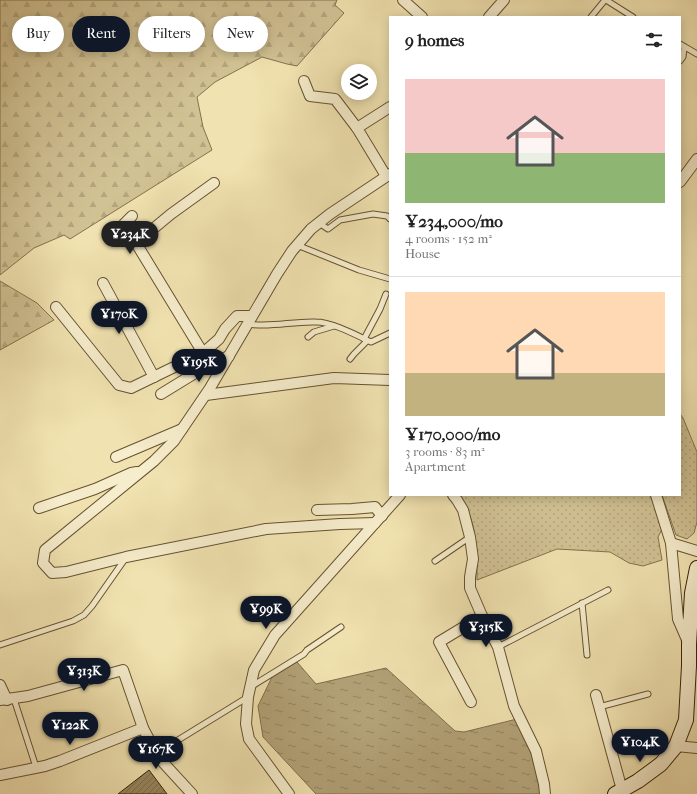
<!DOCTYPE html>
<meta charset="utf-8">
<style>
:root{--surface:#fff;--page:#f6f6f6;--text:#222;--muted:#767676;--line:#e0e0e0;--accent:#111827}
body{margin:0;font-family:"IM FELL French Canon",serif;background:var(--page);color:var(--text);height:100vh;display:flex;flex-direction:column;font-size:15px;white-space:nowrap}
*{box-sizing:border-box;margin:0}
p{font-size:13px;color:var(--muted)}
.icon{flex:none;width:22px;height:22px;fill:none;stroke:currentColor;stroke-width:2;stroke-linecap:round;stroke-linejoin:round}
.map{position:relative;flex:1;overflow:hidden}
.sheet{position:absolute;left:389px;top:16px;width:292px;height:480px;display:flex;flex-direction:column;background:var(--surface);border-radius:0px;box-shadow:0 2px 10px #0003}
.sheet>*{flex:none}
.banner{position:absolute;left:12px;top:16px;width:317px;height:36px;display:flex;gap:8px}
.controls{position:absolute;left:341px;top:64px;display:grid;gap:8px}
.controls a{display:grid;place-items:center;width:36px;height:36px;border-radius:50%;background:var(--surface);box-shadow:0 2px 10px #0003;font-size:20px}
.price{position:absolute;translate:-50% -34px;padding:0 9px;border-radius:14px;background:var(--accent);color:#fff;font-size:13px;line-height:26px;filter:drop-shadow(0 1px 2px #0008)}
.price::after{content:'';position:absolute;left:50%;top:24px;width:12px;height:9px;margin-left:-6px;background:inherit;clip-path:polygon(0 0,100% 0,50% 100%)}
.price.selected{background:#222;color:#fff}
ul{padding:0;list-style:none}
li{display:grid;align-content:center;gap:8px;height:212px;padding:0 16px}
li+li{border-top:1px solid var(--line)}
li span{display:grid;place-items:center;height:124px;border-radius:0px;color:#555}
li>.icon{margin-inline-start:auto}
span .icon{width:72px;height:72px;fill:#fffc;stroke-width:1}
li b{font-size:17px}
h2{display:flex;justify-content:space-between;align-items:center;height:48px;padding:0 16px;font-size:17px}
.tag{padding:0 14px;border-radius:18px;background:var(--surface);box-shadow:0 2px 10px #0003;font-size:14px;line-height:36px}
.tag.selected{background:var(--accent);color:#fff}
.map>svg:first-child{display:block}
</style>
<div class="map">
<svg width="697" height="794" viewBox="0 0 697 794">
<defs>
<pattern id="forest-firs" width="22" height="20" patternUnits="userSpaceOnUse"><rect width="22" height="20" fill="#d1c294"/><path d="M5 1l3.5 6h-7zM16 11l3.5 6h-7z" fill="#b4a67e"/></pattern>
<pattern id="park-dots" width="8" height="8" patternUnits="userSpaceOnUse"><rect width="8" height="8" fill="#d1c294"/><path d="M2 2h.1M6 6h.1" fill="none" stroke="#b4a67e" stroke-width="1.8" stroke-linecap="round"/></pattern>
<pattern id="water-ripples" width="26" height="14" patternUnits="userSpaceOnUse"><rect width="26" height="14" fill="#b2a177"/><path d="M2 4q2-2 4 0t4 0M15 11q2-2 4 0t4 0" fill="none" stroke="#928360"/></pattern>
<pattern id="building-hatch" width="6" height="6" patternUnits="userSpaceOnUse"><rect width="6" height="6" fill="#98865f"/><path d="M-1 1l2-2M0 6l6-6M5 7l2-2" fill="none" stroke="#7d6d4c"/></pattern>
</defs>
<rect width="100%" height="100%" fill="#f1e3b1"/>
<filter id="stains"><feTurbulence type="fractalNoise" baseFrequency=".005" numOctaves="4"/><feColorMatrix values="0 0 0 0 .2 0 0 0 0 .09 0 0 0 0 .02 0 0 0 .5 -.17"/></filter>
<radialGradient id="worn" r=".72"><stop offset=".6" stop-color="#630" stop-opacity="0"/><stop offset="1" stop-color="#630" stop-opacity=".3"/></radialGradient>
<!-- forest -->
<g fill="url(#forest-firs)" stroke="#84724d">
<polygon points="0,0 337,0 335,5 344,13 297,66 287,64 262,57 215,82 197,97 203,127 212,150 70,239 64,235 34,248 0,275"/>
<polygon points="0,281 37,303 54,320 0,350"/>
</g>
<!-- park -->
<g fill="url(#park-dots)" stroke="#84724d">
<polygon points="680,414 683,418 697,452 697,522 694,533 687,539 676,535 662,495 680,495"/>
<path d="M458,495H651L662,529L658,537L662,560L643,566L629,563L610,552L557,549L477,580C477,559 477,530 468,511C465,506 461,500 458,495Z"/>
</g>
<!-- water -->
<polygon fill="url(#water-ripples)" stroke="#816e4a" points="297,662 316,684 386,668 455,731 464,732 517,719 532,752 541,794 316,794 263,737 258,706 272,677"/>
<!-- building -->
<polygon fill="url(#building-hatch)" stroke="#372106" points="149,770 167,794 118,794"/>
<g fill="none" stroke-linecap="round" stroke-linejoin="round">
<!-- lane casing -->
<g stroke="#665231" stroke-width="7">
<g id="lane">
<polyline points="606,0 633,17"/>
<polyline points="591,17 605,0"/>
<polyline points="680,44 697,54"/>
<polyline points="680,61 683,57 684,47"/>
<polyline points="319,223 328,229 340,220 373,214 387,216 390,219"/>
<polyline points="297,245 359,270 390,279"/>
<path d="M248,324C270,328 293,321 316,322C332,322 356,335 371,342L390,333"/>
<polyline points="308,337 314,332 334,326"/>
<polyline points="364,339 380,309 386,294"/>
<polyline points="350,359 354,354 367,341"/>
<polyline points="435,561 470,537"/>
<polyline points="582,603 587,655"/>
<polyline points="0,645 73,621 84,615 92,606 125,559"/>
<polyline points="498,647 608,590"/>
<polyline points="252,686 304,654 307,650 341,627"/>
<polyline points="14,699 36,767"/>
<polyline points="599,707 648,694"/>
<polyline points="157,753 248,697"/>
</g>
</g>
<!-- street casing -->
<g stroke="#665231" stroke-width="12">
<g id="street">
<polyline points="403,0 422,17"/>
<polyline points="489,17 504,0"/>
<polyline points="304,81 310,96 335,99 357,128 386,176"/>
<polyline points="357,128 390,107"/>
<polyline points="680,182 697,159"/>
<polyline points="132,216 124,224 136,243"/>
<polyline points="103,283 154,377"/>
<polyline points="56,307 119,385 131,388 203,353 219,339 225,329 237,316 252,316"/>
<polyline points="203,353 136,243 171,214 214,183"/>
<polyline points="161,394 210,364 229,356"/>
<polyline points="206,395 334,378 390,380"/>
<polyline points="116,457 182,429"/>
<polyline points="453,495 457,500 463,510 470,537 473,559 470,577 470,588 482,616 498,647 514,706 536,751 544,784 545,794"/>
<polyline points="656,495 671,543 678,619 688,642"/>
<polyline points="39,508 95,489 131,473 137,472"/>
<polyline points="317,510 352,509 375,507 382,516"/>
<polyline points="375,523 340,524 266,529 126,557 66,572 52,573 43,563 45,550 154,461 174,441 210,388 277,274 292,251 311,229 330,214 390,174"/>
<polyline points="671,543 697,551"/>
<polyline points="0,685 7,700"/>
<polyline points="596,695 622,790"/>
<polyline points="0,700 28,696 123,670 143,728 159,758 192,794"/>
<polyline points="471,702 439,642 482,616"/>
<polyline points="676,746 697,748"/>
<polyline points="0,775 45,766 60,761 143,728"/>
<polyline points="289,794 249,739 246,724 248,697 254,670 275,635 400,495"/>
</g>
</g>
<!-- secondary casing -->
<g stroke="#372106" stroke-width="16">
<polyline id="secondary" points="615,794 638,781 661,764 676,746 686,720 689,666 689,644 692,593 697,568"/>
</g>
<!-- lane -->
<use href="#lane" stroke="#f6edcc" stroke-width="5"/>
<!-- street -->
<use href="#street" stroke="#f6edcc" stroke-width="10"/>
<!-- secondary -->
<use href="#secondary" stroke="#f6edcc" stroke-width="14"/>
</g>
<rect width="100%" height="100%" filter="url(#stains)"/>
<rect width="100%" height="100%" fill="url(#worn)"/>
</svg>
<div class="controls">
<a><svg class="icon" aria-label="layers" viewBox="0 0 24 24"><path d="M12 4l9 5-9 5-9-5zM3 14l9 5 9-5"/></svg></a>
</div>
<b class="price selected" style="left:130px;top:255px">¥234K</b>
<b class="price" style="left:119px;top:335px">¥170K</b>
<b class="price" style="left:199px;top:383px">¥195K</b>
<b class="price" style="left:266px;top:630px">¥99K</b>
<b class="price" style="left:486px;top:648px">¥315K</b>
<b class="price" style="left:84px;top:692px">¥313K</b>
<b class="price" style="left:70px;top:746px">¥122K</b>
<b class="price" style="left:640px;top:763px">¥104K</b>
<b class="price" style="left:156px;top:770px">¥167K</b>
<div class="banner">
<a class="tag">Buy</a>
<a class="tag selected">Rent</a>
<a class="tag">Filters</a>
<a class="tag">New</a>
</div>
<section class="sheet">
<h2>9 homes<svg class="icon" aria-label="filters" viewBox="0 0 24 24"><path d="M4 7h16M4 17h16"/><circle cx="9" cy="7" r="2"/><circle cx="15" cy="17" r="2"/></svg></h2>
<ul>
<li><span style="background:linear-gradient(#f6c9c9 60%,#8fb573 0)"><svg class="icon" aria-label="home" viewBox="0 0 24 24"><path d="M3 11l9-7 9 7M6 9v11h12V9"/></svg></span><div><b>¥234,000/mo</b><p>4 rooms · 152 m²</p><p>House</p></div></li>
<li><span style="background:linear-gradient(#ffd9b3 65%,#c2b280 0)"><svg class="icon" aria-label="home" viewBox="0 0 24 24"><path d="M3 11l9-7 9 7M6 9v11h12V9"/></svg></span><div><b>¥170,000/mo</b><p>3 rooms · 83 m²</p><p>Apartment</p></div></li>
</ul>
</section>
</div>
